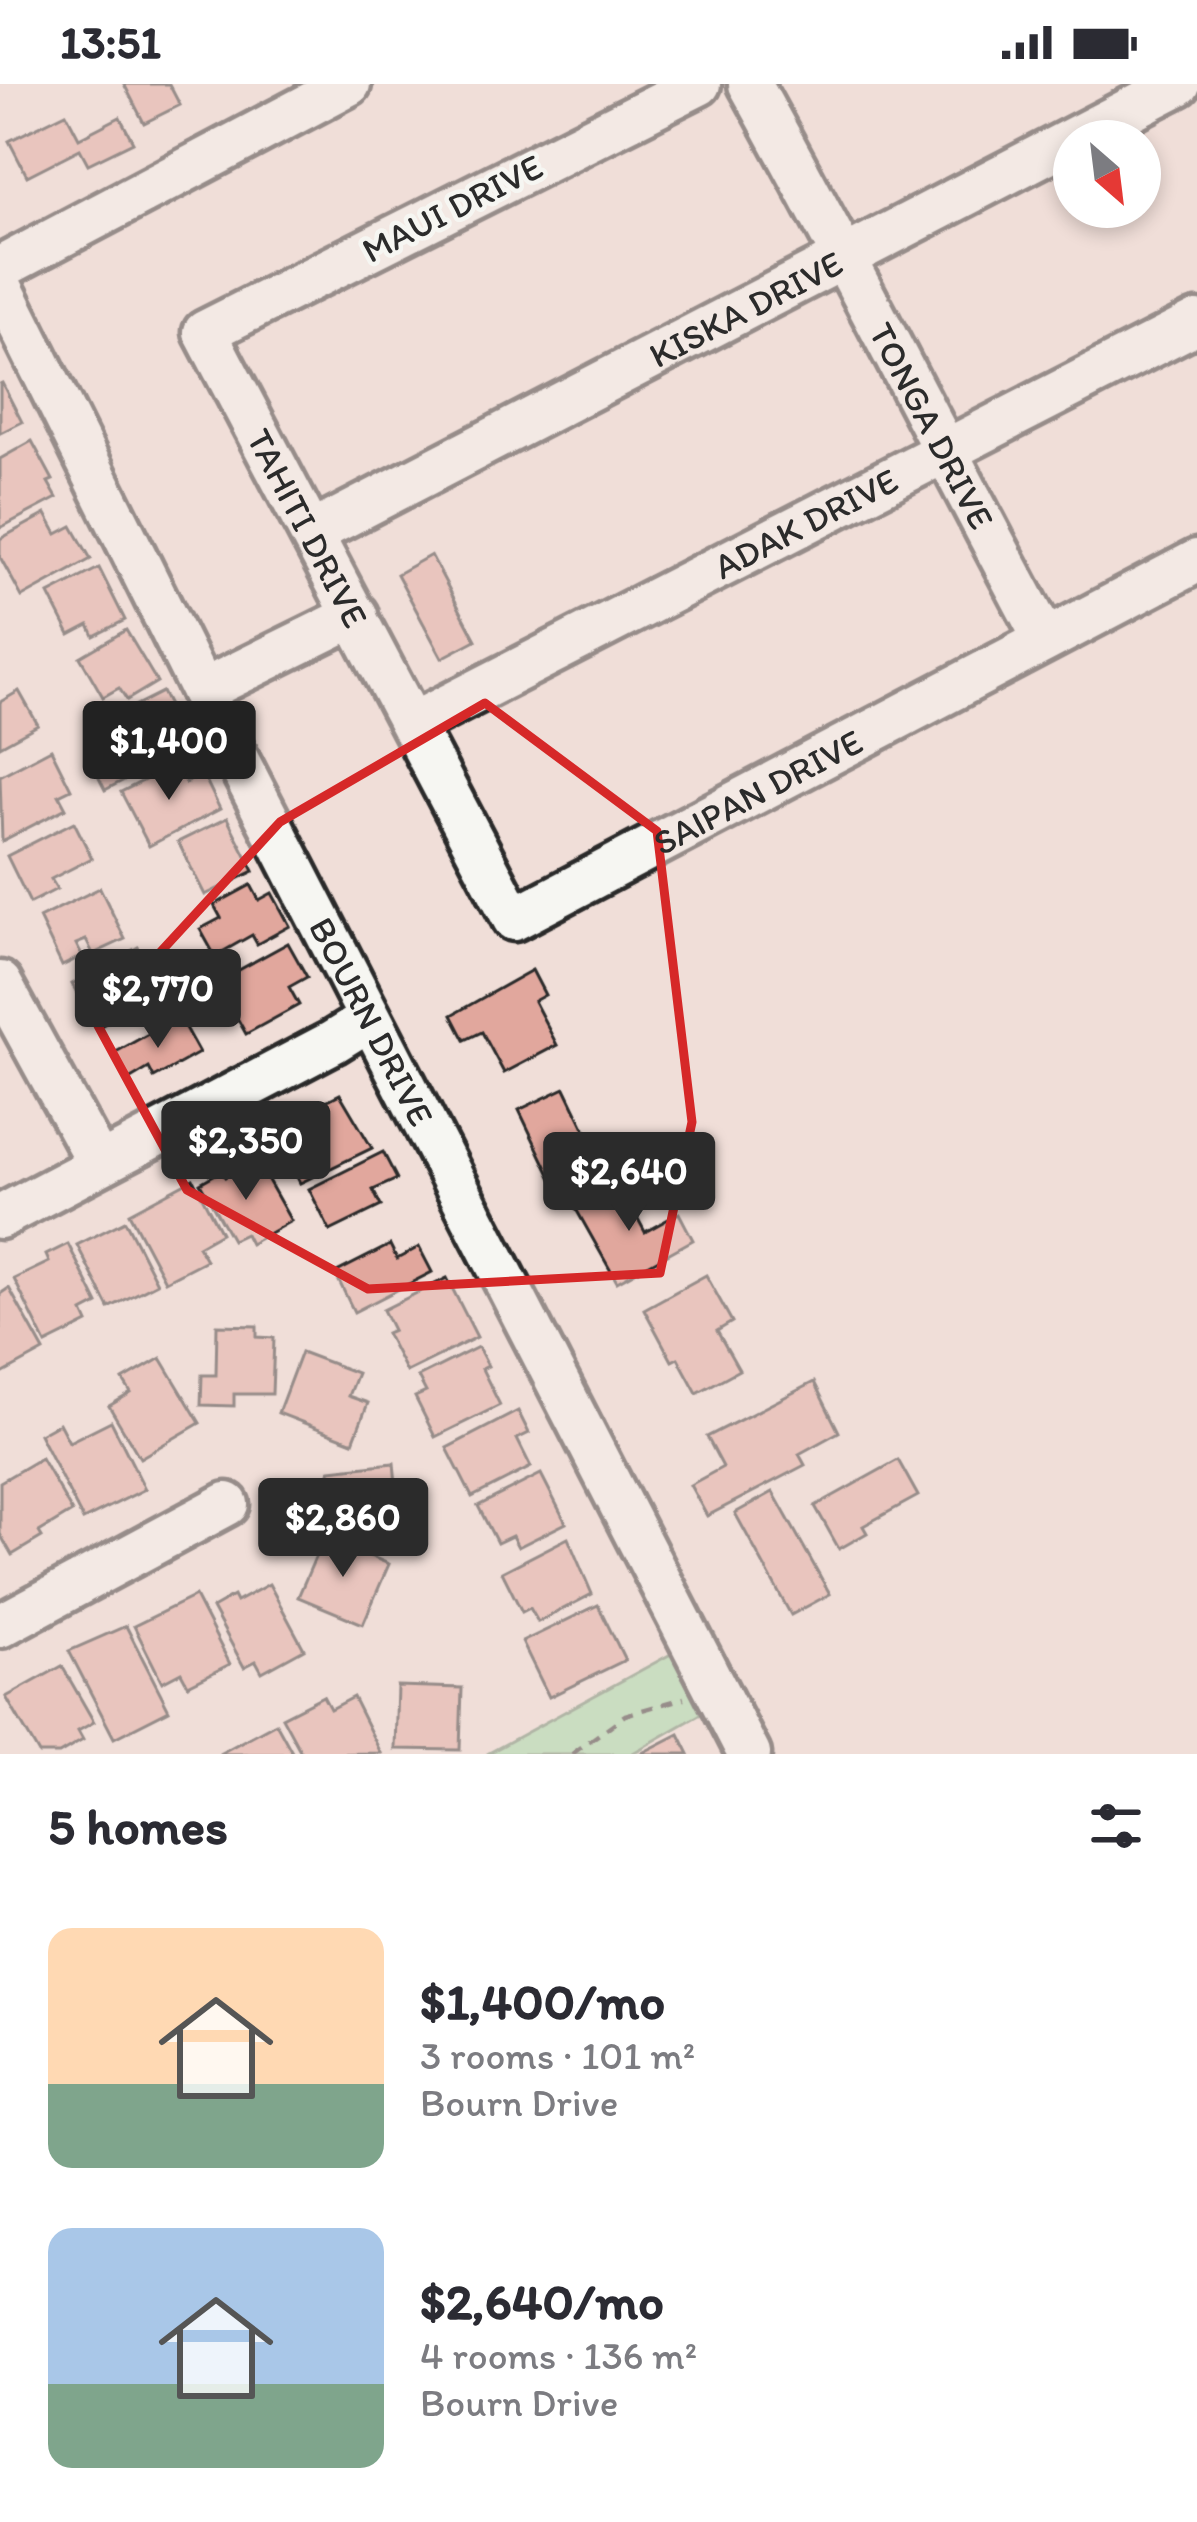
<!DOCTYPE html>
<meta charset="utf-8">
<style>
:root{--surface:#fff;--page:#f7f7f7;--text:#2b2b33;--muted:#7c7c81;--accent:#2b2b2b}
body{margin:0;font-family:Itim,sans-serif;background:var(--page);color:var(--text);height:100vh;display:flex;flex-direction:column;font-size:45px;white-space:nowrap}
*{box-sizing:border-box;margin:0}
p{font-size:39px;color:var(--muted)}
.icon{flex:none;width:66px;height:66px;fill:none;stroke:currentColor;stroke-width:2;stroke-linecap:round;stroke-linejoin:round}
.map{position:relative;height:1670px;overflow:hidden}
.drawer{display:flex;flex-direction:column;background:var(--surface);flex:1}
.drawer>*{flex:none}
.needle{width:78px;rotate:152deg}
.buttons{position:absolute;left:1053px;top:36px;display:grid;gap:24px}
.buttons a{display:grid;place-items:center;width:108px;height:108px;border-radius:50%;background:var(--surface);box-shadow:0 6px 18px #0003;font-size:60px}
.price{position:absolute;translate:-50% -102px;padding:0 27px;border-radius:12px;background:var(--accent);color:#fff;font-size:39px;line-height:78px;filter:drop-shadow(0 3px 6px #0008)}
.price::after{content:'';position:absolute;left:50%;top:72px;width:36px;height:27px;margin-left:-18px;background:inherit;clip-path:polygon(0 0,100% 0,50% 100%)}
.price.active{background:#222;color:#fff}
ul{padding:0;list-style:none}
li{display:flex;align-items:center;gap:36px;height:300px;padding:0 48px}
li span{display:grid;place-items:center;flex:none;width:336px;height:240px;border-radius:24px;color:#555}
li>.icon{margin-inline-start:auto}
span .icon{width:144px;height:144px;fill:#fffc;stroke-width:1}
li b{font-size:51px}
h2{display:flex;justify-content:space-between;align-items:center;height:144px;padding:0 48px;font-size:51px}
.status{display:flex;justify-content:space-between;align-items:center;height:84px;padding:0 60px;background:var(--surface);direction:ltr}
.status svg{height:33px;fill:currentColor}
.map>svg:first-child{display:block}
</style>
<div class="status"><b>13:51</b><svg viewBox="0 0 49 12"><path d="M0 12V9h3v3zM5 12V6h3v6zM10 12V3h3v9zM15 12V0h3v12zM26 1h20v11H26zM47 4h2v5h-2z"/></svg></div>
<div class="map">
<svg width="1197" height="1670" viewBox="0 0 1197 1670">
<rect width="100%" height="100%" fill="#f0ded8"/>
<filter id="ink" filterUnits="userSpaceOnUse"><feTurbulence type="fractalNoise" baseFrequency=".00833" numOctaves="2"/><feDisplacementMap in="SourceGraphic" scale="24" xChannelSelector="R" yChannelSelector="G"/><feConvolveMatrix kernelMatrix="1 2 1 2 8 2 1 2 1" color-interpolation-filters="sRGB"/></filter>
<g filter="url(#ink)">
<!-- green -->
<polygon fill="#9cdba4" stroke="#648368" stroke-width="3" points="671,1570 701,1630 631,1670 487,1670"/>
<!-- building -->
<g fill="#e1a79d" stroke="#2b2b2b" stroke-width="3">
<polygon points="124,0 169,0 180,21 144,39"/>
<polygon points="66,29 79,54 120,33 133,58 88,80 80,65 27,92 9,57"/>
<polygon points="2,299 22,338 0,349 0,300"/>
<polygon points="32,357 53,396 48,398 57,414 0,444 0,375"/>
<polygon points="46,430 57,450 72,442 91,475 22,513 0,473 0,455"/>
<polygon points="431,471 476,556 442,574 397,490"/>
<polygon points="99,484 125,536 94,552 89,541 70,551 49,510"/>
<polygon points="126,546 157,598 127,616 119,604 103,613 80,573"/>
<polygon points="19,607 38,641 0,662 0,618"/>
<polygon points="162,608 178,640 161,650 172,671 105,706 93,682 105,676 89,645"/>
<polygon points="51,665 71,705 59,711 66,724 2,757 0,692"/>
<polygon points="177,680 186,699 203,690 220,725 149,762 121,708"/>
<polygon points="227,734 254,787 205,811 178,758"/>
<polygon points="74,738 92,774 51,795 57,805 30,819 7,772"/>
<polygon points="251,801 259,816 272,809 290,842 257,860 252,851 215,872 200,845 221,834 214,821"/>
<polygon points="100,804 125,855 93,870 86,856 76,860 82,872 62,882 39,834"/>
<polygon points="288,859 307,893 289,903 299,921 246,950 217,898"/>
<polygon points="138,863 157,897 118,919 124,929 97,944 72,900"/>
<polygon points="532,886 545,911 534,917 557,961 504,989 482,948 465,956 452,931"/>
<polygon points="179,933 199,969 154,994 149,984 129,996 114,969"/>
<polygon points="565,1004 602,1081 556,1103 519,1026"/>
<polygon points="340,1010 372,1064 300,1099 280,1059 295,1052 288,1036"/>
<polygon points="383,1068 397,1095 373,1106 381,1122 330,1147 309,1105"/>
<polygon points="256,1075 291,1137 250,1160 245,1150 232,1156 200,1099 221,1087 225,1093"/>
<polygon points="193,1095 221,1149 198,1162 206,1176 165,1197 129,1129"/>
<polygon points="620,1101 645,1148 679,1129 693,1156 617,1198 576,1125"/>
<polygon points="125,1137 157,1199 109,1224 77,1161"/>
<polygon points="68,1160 98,1220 83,1228 88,1239 46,1260 14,1195 49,1178 46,1171"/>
<polygon points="390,1161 397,1175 419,1163 432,1188 354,1228 335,1189"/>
<polygon points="706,1191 732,1238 717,1247 739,1286 697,1309 678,1274 672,1277 644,1225"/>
<polygon points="447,1194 477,1253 406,1288 386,1249 393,1246 383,1226"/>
<polygon points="9,1204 44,1267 0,1291 0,1210"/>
<polygon points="217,1241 257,1242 257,1253 274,1254 272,1310 234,1310 234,1322 201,1321 202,1291 216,1291"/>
<polygon points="478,1263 488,1282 482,1285 500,1321 435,1353 415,1313 426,1308 418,1293"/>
<polygon points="301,1268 357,1289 348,1312 368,1319 353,1358 278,1329"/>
<polygon points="161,1274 200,1339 140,1374 109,1322 131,1309 123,1296"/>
<polygon points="814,1298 839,1348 799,1370 805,1381 707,1432 690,1401 723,1383 707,1353"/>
<polygon points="518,1327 529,1349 517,1355 531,1383 472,1413 447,1364"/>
<polygon points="111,1337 145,1405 83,1436 39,1350 59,1339 69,1358"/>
<polygon points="41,1374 72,1428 39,1448 42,1453 12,1471 0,1450 0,1398"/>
<polygon points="898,1376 918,1412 863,1442 867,1449 839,1465 815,1422"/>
<polygon points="394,1379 400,1441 336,1448 330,1386"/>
<polygon points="541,1390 566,1439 518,1463 512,1452 497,1459 478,1422"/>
<polygon points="773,1408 830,1510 791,1531 735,1429"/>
<polygon points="324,1453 389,1480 363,1540 298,1513"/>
<polygon points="568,1454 592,1510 538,1538 530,1524 522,1528 502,1488"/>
<polygon points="269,1500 304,1565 262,1588 256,1577 244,1583 212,1524 233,1512 236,1518"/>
<polygon points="195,1512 230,1580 188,1601 181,1588 162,1598 134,1542"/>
<polygon points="598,1521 625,1576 549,1613 522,1558"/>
<polygon points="126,1542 169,1626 114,1654 69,1567"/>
<polygon points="62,1582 94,1638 78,1647 83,1656 59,1670 39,1670 6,1613"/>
<polygon points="397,1602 462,1604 460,1666 395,1665"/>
<polygon points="323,1612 330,1625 353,1613 381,1669 302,1670 282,1633"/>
<polygon points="276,1639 293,1670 219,1670"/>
<polygon points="679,1650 689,1670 640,1670"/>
</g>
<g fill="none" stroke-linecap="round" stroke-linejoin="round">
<!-- minor casing -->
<g stroke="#2b2b2b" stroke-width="51">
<g id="minor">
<path id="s1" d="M699,0L205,248L514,835L1197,477"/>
<path id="s2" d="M750,0C852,184 946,371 1045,556"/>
<polyline points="0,184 349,0"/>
<path id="s3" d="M0,201L202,607L749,1670"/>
<path id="s4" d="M314,448L1179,0"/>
<polyline points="202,607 356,531"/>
<path id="s5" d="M413,640L1197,238"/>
<polyline points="0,899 99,1080"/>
<polyline points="0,1133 333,958 370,935"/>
<polyline points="0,1542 227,1420"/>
</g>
</g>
<!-- path -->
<polyline stroke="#2b2b2b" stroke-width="4.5" stroke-dasharray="12 9" stroke-linecap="butt" points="572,1670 625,1631 684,1614"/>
<!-- minor -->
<use href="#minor" stroke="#f6f6f2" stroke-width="42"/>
</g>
</g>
<!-- marked area -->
<path d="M0 0H1197V1670H0ZM485,619L657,747L692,1038L660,1189L368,1205L187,1106L96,938L280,738Z" fill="#f0ded8" fill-opacity=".55" fill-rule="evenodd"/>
<path fill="none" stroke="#d62828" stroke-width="9" stroke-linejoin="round" d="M485,619L657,747L692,1038L660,1189L368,1205L187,1106L96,938L280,738Z"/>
<g text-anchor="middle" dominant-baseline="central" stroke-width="9" stroke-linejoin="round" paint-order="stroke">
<!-- street labels -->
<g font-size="36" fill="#2b2b2b" stroke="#f6f6f2">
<text transform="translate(452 124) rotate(-27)">MAUI DRIVE</text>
<text stroke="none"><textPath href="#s4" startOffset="486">KISKA DRIVE</textPath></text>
<text stroke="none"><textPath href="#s2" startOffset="387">TONGA DRIVE</textPath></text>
<text stroke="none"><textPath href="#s5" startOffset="441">ADAK DRIVE</textPath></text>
<text stroke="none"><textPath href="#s1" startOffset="774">TAHITI DRIVE</textPath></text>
<text stroke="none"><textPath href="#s1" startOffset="1491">SAIPAN DRIVE</textPath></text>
<text stroke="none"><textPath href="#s3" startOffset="825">BOURN DRIVE</textPath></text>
</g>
</g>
</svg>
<div class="buttons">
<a><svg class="needle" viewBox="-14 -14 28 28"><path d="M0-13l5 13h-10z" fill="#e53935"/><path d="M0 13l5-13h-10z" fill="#7c7c81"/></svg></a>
</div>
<b class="price active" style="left:169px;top:719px">$1,400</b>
<b class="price" style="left:158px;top:967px">$2,770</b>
<b class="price" style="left:246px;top:1119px">$2,350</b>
<b class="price" style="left:629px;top:1150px">$2,640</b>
<b class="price" style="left:343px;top:1496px">$2,860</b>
</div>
<section class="drawer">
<h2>5 homes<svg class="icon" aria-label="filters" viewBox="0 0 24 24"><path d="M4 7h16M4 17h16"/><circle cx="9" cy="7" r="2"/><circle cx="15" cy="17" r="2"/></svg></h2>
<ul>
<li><span style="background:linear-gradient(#ffd9b3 65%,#7fa58c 0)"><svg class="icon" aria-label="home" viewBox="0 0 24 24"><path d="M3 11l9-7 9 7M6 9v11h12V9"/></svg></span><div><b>$1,400/mo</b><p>3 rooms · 101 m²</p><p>Bourn Drive</p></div></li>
<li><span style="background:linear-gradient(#a9c7e8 65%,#7fa58c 0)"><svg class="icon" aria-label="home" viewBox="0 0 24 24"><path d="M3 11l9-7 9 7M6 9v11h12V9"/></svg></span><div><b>$2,640/mo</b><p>4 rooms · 136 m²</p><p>Bourn Drive</p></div></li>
</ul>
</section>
